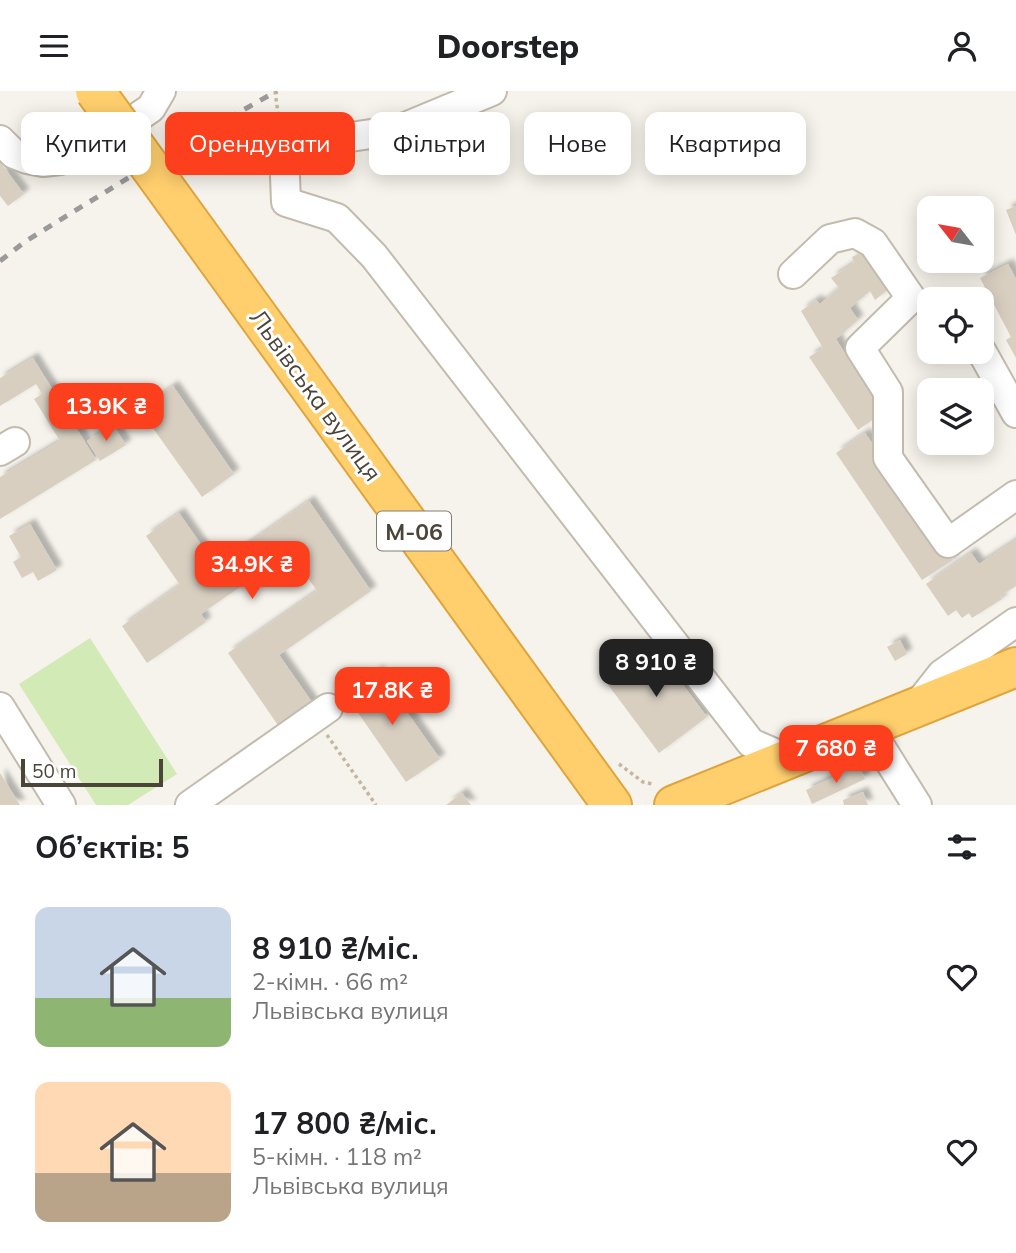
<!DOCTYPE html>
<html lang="uk">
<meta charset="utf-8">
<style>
:root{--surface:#fff;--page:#f2f2f2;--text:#202124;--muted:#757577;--accent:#fc3f1d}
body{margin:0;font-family:Mulish,sans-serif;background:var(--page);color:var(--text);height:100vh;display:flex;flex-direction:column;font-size:26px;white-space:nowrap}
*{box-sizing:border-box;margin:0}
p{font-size:23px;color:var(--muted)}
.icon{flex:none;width:38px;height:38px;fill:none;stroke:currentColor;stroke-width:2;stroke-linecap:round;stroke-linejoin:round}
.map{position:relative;height:714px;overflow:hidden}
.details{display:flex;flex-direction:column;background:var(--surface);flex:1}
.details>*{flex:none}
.guide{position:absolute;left:21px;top:21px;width:975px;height:63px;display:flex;gap:14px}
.needle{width:46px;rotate:301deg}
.buttons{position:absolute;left:917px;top:105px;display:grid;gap:14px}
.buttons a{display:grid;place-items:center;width:77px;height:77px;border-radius:14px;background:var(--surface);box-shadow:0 4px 18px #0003;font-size:35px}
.scale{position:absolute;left:21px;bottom:18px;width:142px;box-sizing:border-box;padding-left:7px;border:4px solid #4b4439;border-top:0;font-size:19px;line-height:24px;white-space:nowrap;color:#4b4439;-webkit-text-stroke:5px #fff;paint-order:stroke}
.price{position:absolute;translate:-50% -60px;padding:0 16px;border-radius:14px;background:var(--accent);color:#fff;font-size:23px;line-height:46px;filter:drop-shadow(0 2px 4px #0008)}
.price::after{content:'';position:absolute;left:50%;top:42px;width:21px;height:16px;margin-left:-10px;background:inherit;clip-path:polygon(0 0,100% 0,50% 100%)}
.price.current{background:#222;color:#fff}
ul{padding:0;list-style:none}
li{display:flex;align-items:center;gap:21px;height:175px;padding:0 35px}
li span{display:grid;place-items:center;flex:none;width:196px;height:140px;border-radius:14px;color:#555}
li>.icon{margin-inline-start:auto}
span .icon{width:84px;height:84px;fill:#fffc;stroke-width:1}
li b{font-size:30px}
h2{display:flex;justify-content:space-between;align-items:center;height:84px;padding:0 35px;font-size:30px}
.tag{padding:0 24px;border-radius:14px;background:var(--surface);box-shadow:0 4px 18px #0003;font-size:24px;line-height:63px}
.tag.current{background:var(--accent);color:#fff}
header{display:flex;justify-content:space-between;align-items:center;height:91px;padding:0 35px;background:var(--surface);font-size:32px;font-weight:800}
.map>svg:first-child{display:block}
</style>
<header><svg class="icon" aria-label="menu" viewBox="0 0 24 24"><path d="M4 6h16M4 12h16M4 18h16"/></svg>Doorstep<svg class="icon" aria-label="person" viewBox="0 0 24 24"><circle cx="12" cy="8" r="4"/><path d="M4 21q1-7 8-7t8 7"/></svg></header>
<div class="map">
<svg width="1016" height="714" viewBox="0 0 1016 714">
<defs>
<filter id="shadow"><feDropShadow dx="5.5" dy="-5.5" stdDeviation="2" flood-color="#0004"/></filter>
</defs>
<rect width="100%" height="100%" fill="#f6f3ec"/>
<!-- green -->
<polygon fill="#d2eab5" points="90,547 177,683 128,714 96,714 19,593"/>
<!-- building -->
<g fill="#d8cfc1" filter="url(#shadow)">
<polygon points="0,71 24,103 8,115 0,105"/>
<polygon points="1016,115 1016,144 1006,119"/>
<polygon points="866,159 890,197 875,209 870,200 850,217 858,229 836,248 882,322 858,339 809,266 823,257 801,220 816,209 820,213 839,197 831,187 854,172 852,166"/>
<polygon points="1008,173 1016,188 1016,267 1006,249 1011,246 980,187"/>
<polygon points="33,267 96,369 0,428 0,386 60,350 34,308 42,303 36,293 0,315 0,287"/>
<polygon points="173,295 234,383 202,406 140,319"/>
<polygon points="113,334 126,354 100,370 87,350"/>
<polygon points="865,342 953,469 922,489 836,362"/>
<polygon points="309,410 371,500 279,564 316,617 282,640 228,562 317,500 290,461 201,523 206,531 147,572 122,535 180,494 146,445 179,422 216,475"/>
<polygon points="30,433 57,479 38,490 33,481 22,487 13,471 21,466 9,445"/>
<polygon points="1016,449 1016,495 1000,505 1002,508 972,527 969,522 962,527 956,519 948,525 926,493 971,462 979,473"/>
<polygon points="900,549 907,563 895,570 887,556"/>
<polygon points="654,555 707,626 659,662 606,591"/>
<polygon points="378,580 440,668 406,691 345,603"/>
<polygon points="859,674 865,688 812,713 806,699"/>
<polygon points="0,682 20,714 0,714"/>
<polygon points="863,701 868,714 844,714 843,709"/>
<polygon points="462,702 471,714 446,714"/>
</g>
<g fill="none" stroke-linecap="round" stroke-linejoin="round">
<!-- minor casing -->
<g stroke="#c2bbae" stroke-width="32">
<g id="minor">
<polyline points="492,0 398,39 330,49 284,60 286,111 337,127 374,165 751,652 788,668"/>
<polyline points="0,49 14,63 27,68 43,71 60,69 92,58 151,17 161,0"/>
<polyline points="793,183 830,148 855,142 873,152 911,207 860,257 888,301 888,367 948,452 1016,404"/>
<polyline points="982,261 1016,322"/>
<polyline points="0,360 15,351"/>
<polyline points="0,616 61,714"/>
<polyline points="916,616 942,583 1016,531"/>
<polyline points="868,636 917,714"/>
<polyline points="190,714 328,617"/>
</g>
</g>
<!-- highway casing -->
<g stroke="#e0a43c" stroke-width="42">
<g id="highway">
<polyline points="216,167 612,714"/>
<polyline points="674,714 1016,576"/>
</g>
</g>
<!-- path -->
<g stroke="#c4b79f" stroke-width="3.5" stroke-dasharray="3.5 3.5" stroke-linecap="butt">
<polyline points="275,0 280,37"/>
<polyline points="327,644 376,714"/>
<polyline points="619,673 643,691 653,693"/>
</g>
<!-- minor -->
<use href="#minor" stroke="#fff" stroke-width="28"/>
<!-- highway -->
<use href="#highway" stroke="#ffcf6e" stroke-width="38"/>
<!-- rail -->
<polyline stroke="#9a9a9a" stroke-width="5" stroke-dasharray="9 9" stroke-linecap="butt" points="0,170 26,150 188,50 277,0"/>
<!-- highway-bridge casing -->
<g stroke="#e0a43c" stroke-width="42" stroke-linecap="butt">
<polyline id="highway-bridge" points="95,0 216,167"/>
</g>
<!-- highway-bridge -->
<use href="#highway-bridge" stroke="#ffcf6e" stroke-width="38"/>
</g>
<g text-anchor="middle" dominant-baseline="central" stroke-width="6" stroke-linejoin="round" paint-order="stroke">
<!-- shield labels -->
<rect fill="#fff" stroke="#817c74" stroke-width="2" x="377" y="420.5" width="74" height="39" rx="5"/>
<g font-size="23" font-weight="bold" fill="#4b4439">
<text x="414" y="440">М-06</text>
</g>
<!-- street labels -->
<g font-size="24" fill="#4b4439" stroke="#fff">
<text transform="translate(316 304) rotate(54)">Львівська вулиця</text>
</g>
</g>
</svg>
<div class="buttons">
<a><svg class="needle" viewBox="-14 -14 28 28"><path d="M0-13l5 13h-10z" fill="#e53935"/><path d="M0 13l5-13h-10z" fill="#757577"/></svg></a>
<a><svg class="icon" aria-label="locate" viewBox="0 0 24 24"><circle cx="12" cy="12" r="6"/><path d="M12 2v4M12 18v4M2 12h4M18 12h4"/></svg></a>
<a><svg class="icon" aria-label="layers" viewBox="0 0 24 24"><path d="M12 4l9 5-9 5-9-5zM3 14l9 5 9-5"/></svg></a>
</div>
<div class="scale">50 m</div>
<b class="price" style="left:106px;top:352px">13.9K ₴</b>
<b class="price" style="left:252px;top:510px">34.9K ₴</b>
<b class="price current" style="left:656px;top:608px">8 910 ₴</b>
<b class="price" style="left:392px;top:636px">17.8K ₴</b>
<b class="price" style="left:836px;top:694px">7 680 ₴</b>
<div class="guide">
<a class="tag">Купити</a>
<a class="tag current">Орендувати</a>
<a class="tag">Фільтри</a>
<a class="tag">Нове</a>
<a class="tag">Квартира</a>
</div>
</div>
<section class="details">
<h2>Об’єктів: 5<svg class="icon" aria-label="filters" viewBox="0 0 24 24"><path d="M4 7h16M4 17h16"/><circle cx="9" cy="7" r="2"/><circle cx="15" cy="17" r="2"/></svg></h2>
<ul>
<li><span style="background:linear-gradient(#c9d6e8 65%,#8fb573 0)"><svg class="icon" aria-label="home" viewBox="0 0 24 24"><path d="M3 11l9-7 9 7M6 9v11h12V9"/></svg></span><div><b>8 910 ₴/міс.</b><p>2-кімн. · 66 m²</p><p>Львівська вулиця</p></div><svg class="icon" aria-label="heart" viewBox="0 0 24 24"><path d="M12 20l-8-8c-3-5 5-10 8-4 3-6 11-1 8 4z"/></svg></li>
<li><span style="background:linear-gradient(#ffd9b3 65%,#b9a48a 0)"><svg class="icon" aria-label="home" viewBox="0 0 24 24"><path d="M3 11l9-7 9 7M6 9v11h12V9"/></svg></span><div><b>17 800 ₴/міс.</b><p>5-кімн. · 118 m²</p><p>Львівська вулиця</p></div><svg class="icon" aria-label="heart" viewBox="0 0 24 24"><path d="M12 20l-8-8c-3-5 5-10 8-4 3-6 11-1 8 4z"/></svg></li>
</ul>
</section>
